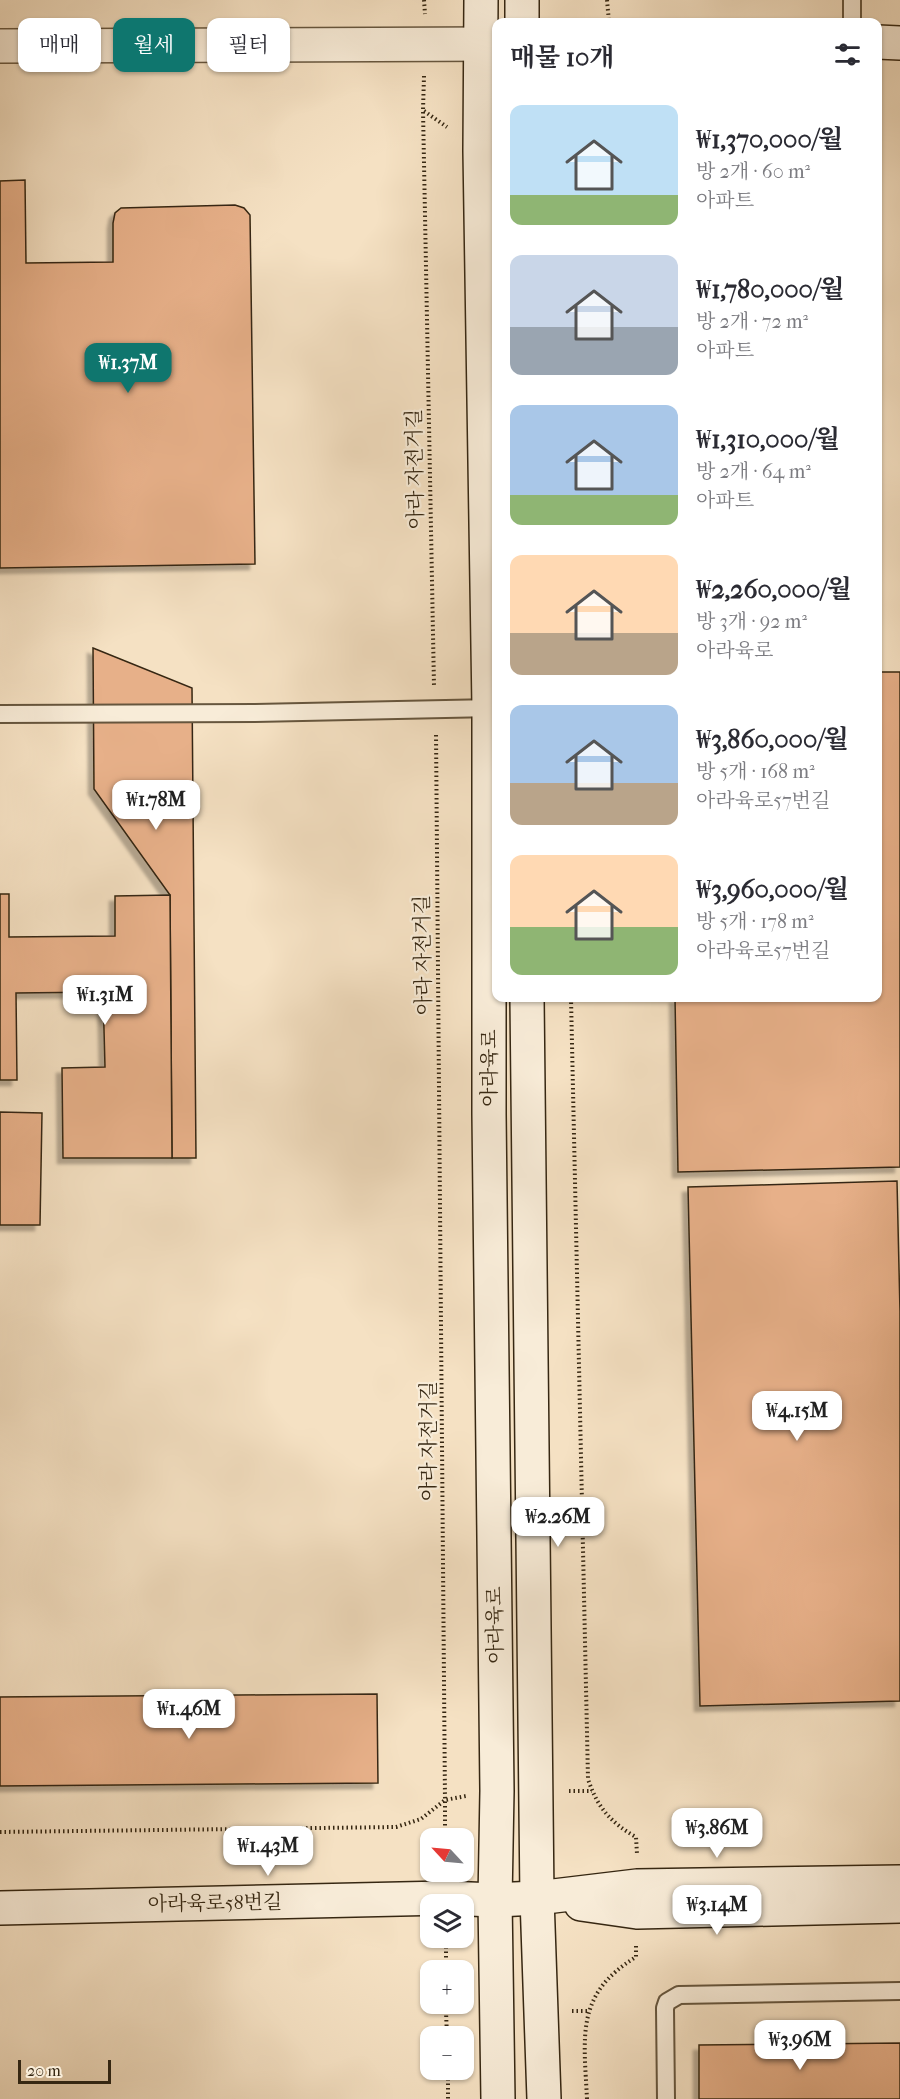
<!DOCTYPE html>
<html lang="ko">
<meta charset="utf-8">
<style>
:root{--surface:#fff;--page:#f7f7f7;--text:#2b2b33;--muted:#7c7c81;--accent:#0f766e}
body{margin:0;font-family:"IM FELL French Canon","Noto Serif KR",serif;background:var(--page);color:var(--text);height:100vh;display:flex;flex-direction:column;font-size:22px;white-space:nowrap}
*{box-sizing:border-box;margin:0}
p{font-size:20px;color:var(--muted)}
.icon{flex:none;width:33px;height:33px;fill:none;stroke:currentColor;stroke-width:2;stroke-linecap:round;stroke-linejoin:round}
.map{position:relative;flex:1;overflow:hidden}
.sheet{position:absolute;left:492px;top:18px;width:390px;height:984px;display:flex;flex-direction:column;background:var(--surface);border-radius:12px;box-shadow:0 2px 4px #0004}
.sheet>*{flex:none}
.banner{position:absolute;left:18px;top:18px;width:384px;height:54px;display:flex;gap:12px}
.needle{width:39px;rotate:296deg}
.buttons{position:absolute;left:420px;top:1828px;display:grid;gap:12px}
.buttons a{display:grid;place-items:center;width:54px;height:54px;border-radius:12px;background:var(--surface);box-shadow:0 2px 4px #0004;font-size:30px}
.scale{position:absolute;left:18px;bottom:15px;width:93px;box-sizing:border-box;padding-left:6px;border:3px solid #362712;border-top:0;font-size:16px;line-height:21px;white-space:nowrap;color:#362712;-webkit-text-stroke:4px #f8ecd8;paint-order:stroke}
.price{position:absolute;translate:-50% -51px;padding:0 14px;border-radius:12px;background:#fff;color:#222;font-size:20px;line-height:39px;filter:drop-shadow(0 2px 3px #0008)}
.price::after{content:'';position:absolute;left:50%;top:36px;width:18px;height:14px;margin-left:-9px;background:inherit;clip-path:polygon(0 0,100% 0,50% 100%)}
.price.active{background:var(--accent);color:#fff}
ul{padding:0;list-style:none}
li{display:flex;align-items:center;gap:18px;height:150px;padding:0 18px}
li span{display:grid;place-items:center;flex:none;width:168px;height:120px;border-radius:12px;color:#555}
li>.icon{margin-inline-start:auto}
span .icon{width:72px;height:72px;fill:#fffc;stroke-width:1}
li b{font-size:26px}
h2{display:flex;justify-content:space-between;align-items:center;height:72px;padding:0 18px;font-size:26px}
.tag{padding:0 21px;border-radius:12px;background:var(--surface);box-shadow:0 2px 4px #0004;font-size:21px;line-height:54px}
.tag.active{background:var(--accent);color:#fff}
.map>svg:first-child{display:block}
</style>
<div class="map">
<svg width="900" height="2099" viewBox="0 0 900 2099">
<defs>
<filter id="shadow"><feDropShadow dx="-5.5" dy="5.5" stdDeviation="1.5" flood-color="#0004"/></filter>
</defs>
<rect width="100%" height="100%" fill="#f5e1c3"/>
<filter id="stains"><feTurbulence type="fractalNoise" baseFrequency=".00333" numOctaves="4"/><feColorMatrix values="0 0 0 0 .2 0 0 0 0 .09 0 0 0 0 .02 0 0 0 .5 -.17"/></filter>
<radialGradient id="worn" r=".72"><stop offset=".6" stop-color="#630" stop-opacity="0"/><stop offset="1" stop-color="#630" stop-opacity=".3"/></radialGradient>
<!-- building -->
<g fill="#e7b089" stroke="#362712" stroke-width="1.5" filter="url(#shadow)">
<polygon points="25,180 26,263 113,262 113,223 115,213 121,208 235,205 244,208 250,215 255,564 0,568 0,181"/>
<polygon points="93,648 192,688 196,1158 172,1158 170,895 94,789"/>
<polygon points="878,672 900,672 900,1167 678,1172 675,998 878,998"/>
<polygon points="0,894 9,894 9,937 115,936 115,896 170,895 172,1158 63,1158 62,1068 105,1067 103,992 16,993 17,1080 0,1080"/>
<polygon points="0,1112 42,1113 40,1225 0,1225"/>
<polygon points="897,1181 900,1312 900,1701 700,1706 688,1187"/>
<polygon points="377,1694 378,1783 0,1786 0,1697"/>
<polygon points="900,2043 900,2099 699,2099 699,2045"/>
</g>
<g fill="none" stroke-linecap="round" stroke-linejoin="round">
<!-- lane casing -->
<g stroke="#66563e" stroke-width="20">
<g id="lane">
<polyline points="852,0 852,22"/>
<polyline points="0,714 255,713 493,708"/>
<polyline points="666,2099 665,2008 667,2002 679,1995 900,1991"/>
</g>
</g>
<!-- street casing -->
<g stroke="#66563e" stroke-width="36">
<polyline id="street" points="0,46 496,44"/>
</g>
<!-- secondary casing -->
<g stroke="#362712" stroke-width="36">
<g id="secondary">
<polyline points="481,0 480,151 489,708 489,1114 497,1791 495,1900 498,2099"/>
<polyline points="522,22 522,0"/>
<polyline points="878,42 900,43"/>
<polyline points="527,998 537,1898 544,2099"/>
<polyline points="581,1904 637,1912 900,1906"/>
<polyline points="0,1908 445,1898 495,1900 537,1898 637,1886 900,1882"/>
</g>
</g>
<!-- path -->
<g stroke="#362712" stroke-width="4" stroke-dasharray="1.5 3" stroke-linecap="butt">
<polyline points="424,0 425,14"/>
<polyline points="607,0 609,22"/>
<polyline points="424,76 423,110 434,686"/>
<polyline points="424,111 447,127"/>
<path d="M571,998L588,1779C597,1807 611,1823 636,1837L637,1854"/>
<polyline points="569,1791 592,1791"/>
<polyline points="0,1832 396,1827 421,1819 445,1800 436,733"/>
<polyline points="445,1839 445,1800 466,1796"/>
<polyline points="446,1938 446,1971"/>
<polyline points="446,2004 446,2011 465,2011"/>
<polyline points="446,2011 447,2037"/>
<polyline points="572,2011 590,2011"/>
<polyline points="448,2070 448,2099"/>
<path d="M587,2099C584,2036 575,1994 636,1957V1943"/>
</g>
<!-- lane -->
<use href="#lane" stroke="#f8ecd8" stroke-width="16"/>
<!-- street -->
<use href="#street" stroke="#f8ecd8" stroke-width="33"/>
<!-- secondary -->
<use href="#secondary" stroke="#f8ecd8" stroke-width="33"/>
</g>
<g text-anchor="middle" dominant-baseline="central" stroke-width="4.5" stroke-linejoin="round" paint-order="stroke">
<!-- street labels -->
<g font-size="20" fill="#362712" stroke="#f8ecd8">
<text transform="translate(415 469) rotate(-91)">아라 자전거길</text>
<text transform="translate(423 955) rotate(-91)">아라 자전거길</text>
<text transform="translate(489 1068) rotate(-90)">아라육로</text>
<text transform="translate(428 1441) rotate(-90)">아라 자전거길</text>
<text transform="translate(495 1625) rotate(-91)">아라육로</text>
<text transform="translate(215 1903) rotate(-1)">아라육로58번길</text>
</g>
</g>
<rect width="100%" height="100%" filter="url(#stains)"/>
<rect width="100%" height="100%" fill="url(#worn)"/>
</svg>
<div class="buttons">
<a><svg class="needle" viewBox="-14 -14 28 28"><path d="M0-13l5 13h-10z" fill="#e53935"/><path d="M0 13l5-13h-10z" fill="#7c7c81"/></svg></a>
<a><svg class="icon" aria-label="layers" viewBox="0 0 24 24"><path d="M12 4l9 5-9 5-9-5zM3 14l9 5 9-5"/></svg></a>
<a>+</a>
<a>−</a>
</div>
<div class="scale">20 m</div>
<b class="price active" style="left:128px;top:394px">₩1.37M</b>
<b class="price" style="left:156px;top:831px">₩1.78M</b>
<b class="price" style="left:105px;top:1026px">₩1.31M</b>
<b class="price" style="left:797px;top:1442px">₩4.15M</b>
<b class="price" style="left:558px;top:1548px">₩2.26M</b>
<b class="price" style="left:189px;top:1740px">₩1.46M</b>
<b class="price" style="left:717px;top:1859px">₩3.86M</b>
<b class="price" style="left:268px;top:1877px">₩1.43M</b>
<b class="price" style="left:717px;top:1936px">₩3.14M</b>
<b class="price" style="left:800px;top:2071px">₩3.96M</b>
<div class="banner">
<a class="tag">매매</a>
<a class="tag active">월세</a>
<a class="tag">필터</a>
</div>
<section class="sheet">
<h2>매물 10개<svg class="icon" aria-label="filters" viewBox="0 0 24 24"><path d="M4 7h16M4 17h16"/><circle cx="9" cy="7" r="2"/><circle cx="15" cy="17" r="2"/></svg></h2>
<ul>
<li><span style="background:linear-gradient(#bfe0f5 75%,#8fb573 0)"><svg class="icon" aria-label="home" viewBox="0 0 24 24"><path d="M3 11l9-7 9 7M6 9v11h12V9"/></svg></span><div><b>₩1,370,000/월</b><p>방 2개 · 60 m²</p><p>아파트</p></div></li>
<li><span style="background:linear-gradient(#c9d6e8 60%,#9aa5b1 0)"><svg class="icon" aria-label="home" viewBox="0 0 24 24"><path d="M3 11l9-7 9 7M6 9v11h12V9"/></svg></span><div><b>₩1,780,000/월</b><p>방 2개 · 72 m²</p><p>아파트</p></div></li>
<li><span style="background:linear-gradient(#a9c7e8 75%,#8fb573 0)"><svg class="icon" aria-label="home" viewBox="0 0 24 24"><path d="M3 11l9-7 9 7M6 9v11h12V9"/></svg></span><div><b>₩1,310,000/월</b><p>방 2개 · 64 m²</p><p>아파트</p></div></li>
<li><span style="background:linear-gradient(#ffd9b3 65%,#b9a48a 0)"><svg class="icon" aria-label="home" viewBox="0 0 24 24"><path d="M3 11l9-7 9 7M6 9v11h12V9"/></svg></span><div><b>₩2,260,000/월</b><p>방 3개 · 92 m²</p><p>아라육로</p></div></li>
<li><span style="background:linear-gradient(#a9c7e8 65%,#b9a48a 0)"><svg class="icon" aria-label="home" viewBox="0 0 24 24"><path d="M3 11l9-7 9 7M6 9v11h12V9"/></svg></span><div><b>₩3,860,000/월</b><p>방 5개 · 168 m²</p><p>아라육로57번길</p></div></li>
<li><span style="background:linear-gradient(#ffd9b3 60%,#8fb573 0)"><svg class="icon" aria-label="home" viewBox="0 0 24 24"><path d="M3 11l9-7 9 7M6 9v11h12V9"/></svg></span><div><b>₩3,960,000/월</b><p>방 5개 · 178 m²</p><p>아라육로57번길</p></div></li>
</ul>
</section>
</div>
